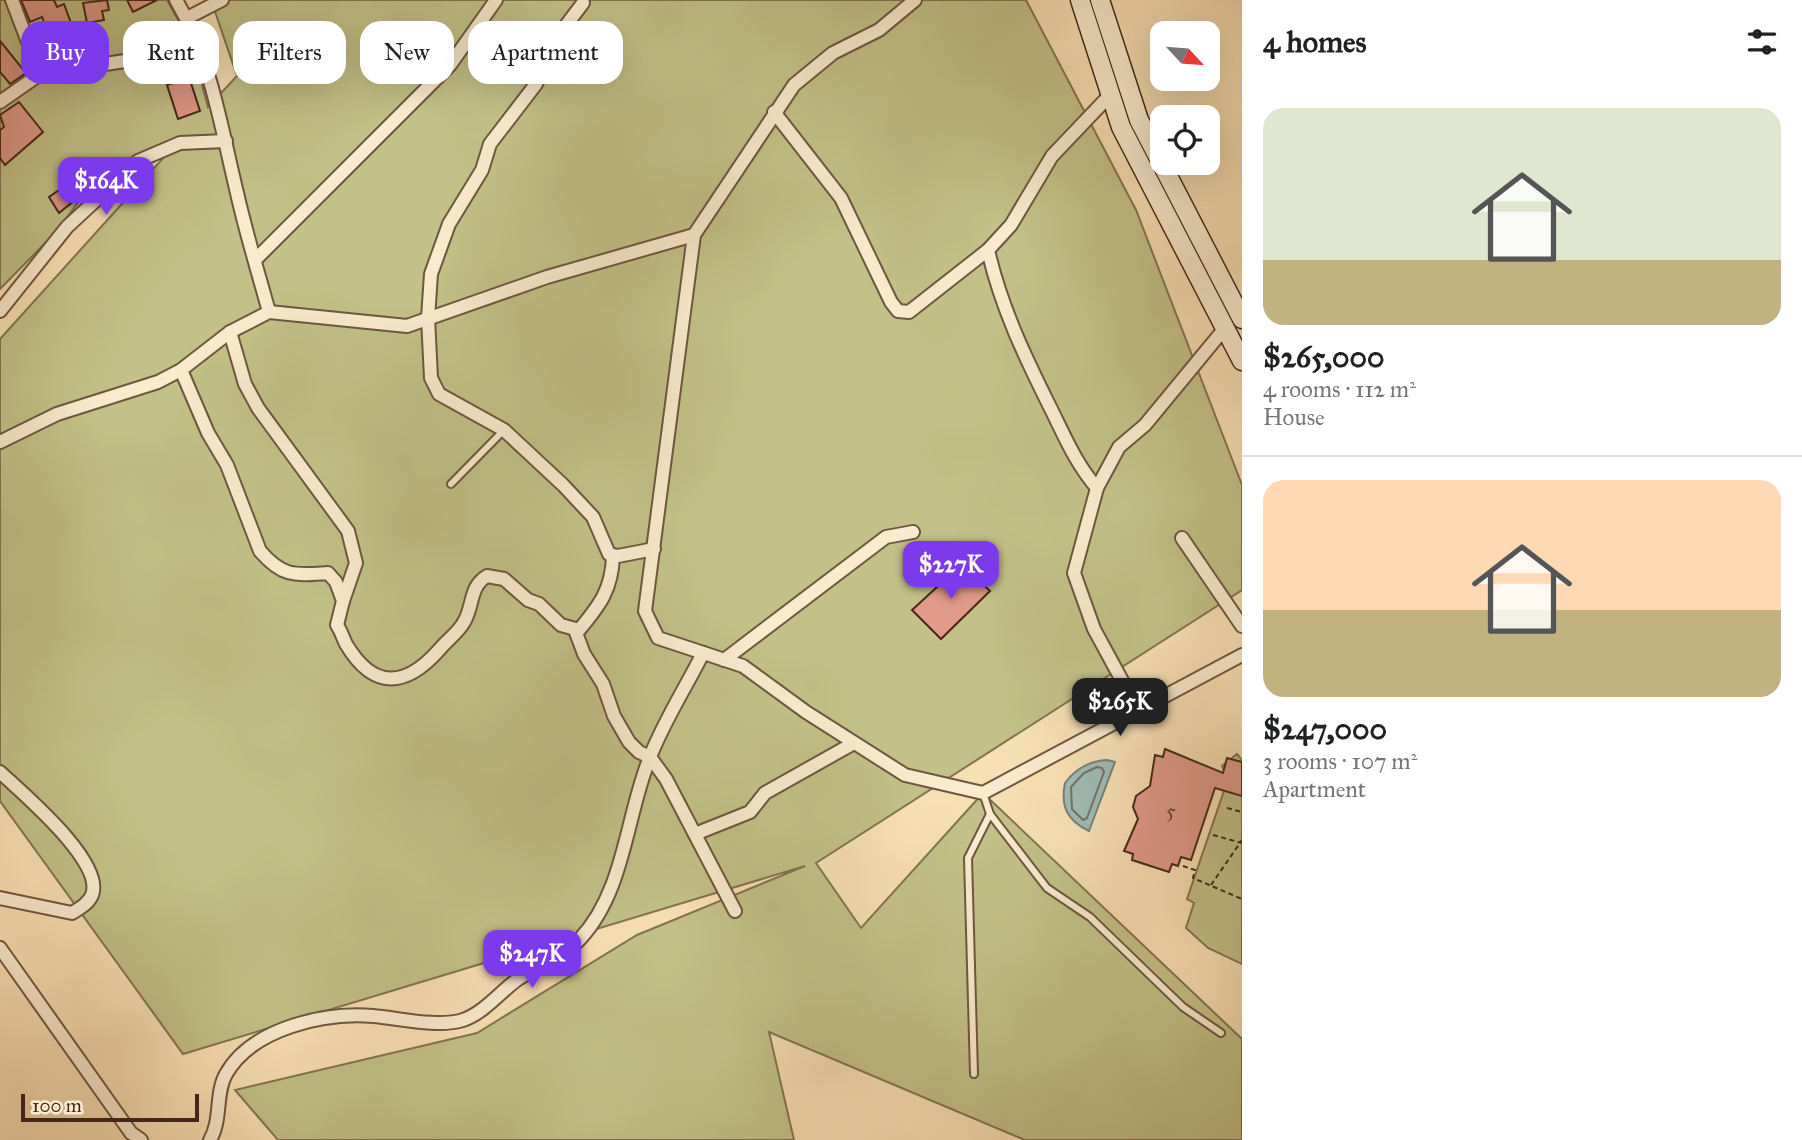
<!DOCTYPE html>
<meta charset="utf-8">
<style>
:root{--surface:#fff;--page:#f2f2f2;--text:#202124;--muted:#757577;--line:#e0e0e0;--accent:#7c3aed}
body{margin:0;font-family:"IM FELL Great Primer",serif;background:var(--page);color:var(--text);height:100vh;display:flex;flex-direction:column;font-size:26px;white-space:nowrap}
*{box-sizing:border-box;margin:0}
p{font-size:23px;color:var(--muted)}
.icon{flex:none;width:38px;height:38px;fill:none;stroke:currentColor;stroke-width:2;stroke-linecap:round;stroke-linejoin:round}
.map{position:relative;flex:1;overflow:hidden}
.panel{display:flex;flex-direction:column;background:var(--surface);width:560px}
.panel>*{flex:none}
.banner{position:absolute;left:21px;top:21px;width:665px;height:63px;display:flex;gap:14px}
.needle{width:46px;rotate:116deg}
.fabs{position:absolute;left:1150px;top:21px;display:grid;gap:14px}
.fabs a{display:grid;place-items:center;width:70px;height:70px;border-radius:14px;background:var(--surface);box-shadow:0 7px 28px #0002;font-size:35px}
.scale{position:absolute;left:21px;bottom:18px;width:178px;box-sizing:border-box;padding-left:7px;border:4px solid #43281a;border-top:0;font-size:19px;line-height:24px;white-space:nowrap;color:#43281a;-webkit-text-stroke:5px #faebcf;paint-order:stroke}
.price{position:absolute;translate:-50% -60px;padding:0 16px;border-radius:14px;background:var(--accent);color:#fff;font-size:23px;line-height:46px;filter:drop-shadow(0 2px 4px #0008)}
.price::after{content:'';position:absolute;left:50%;top:42px;width:21px;height:16px;margin-left:-10px;background:inherit;clip-path:polygon(0 0,100% 0,50% 100%)}
.price.current{background:#222;color:#fff}
ul{padding:0;list-style:none}
li{display:grid;align-content:center;gap:14px;height:371px;padding:0 21px}
li+li{border-top:2px solid var(--line)}
li span{display:grid;place-items:center;height:217px;border-radius:21px;color:#555}
li>.icon{margin-inline-start:auto}
span .icon{width:126px;height:126px;fill:#fffc;stroke-width:1}
li b{font-size:30px}
h2{display:flex;justify-content:space-between;align-items:center;height:84px;padding:0 21px;font-size:30px}
.pill{padding:0 24px;border-radius:21px;background:var(--surface);box-shadow:0 7px 28px #0002;font-size:24px;line-height:63px}
.pill.current{background:var(--accent);color:#fff}
main{display:flex;flex:1;min-height:0}
.map>svg:first-child{display:block}
</style>
<main>
<div class="map">
<svg width="1242" height="1140" viewBox="0 0 1242 1140">
<rect width="100%" height="100%" fill="#f8e0b5"/>
<filter id="stains"><feTurbulence type="fractalNoise" baseFrequency=".00286" numOctaves="4"/><feColorMatrix values="0 0 0 0 .2 0 0 0 0 .09 0 0 0 0 .02 0 0 0 .5 -.17"/></filter>
<radialGradient id="worn" r=".72"><stop offset=".6" stop-color="#630" stop-opacity="0"/><stop offset="1" stop-color="#630" stop-opacity=".3"/></radialGradient>
<!-- green -->
<g fill="#c3c189" stroke="#837452" stroke-width="2">
<polygon points="0,0 167,0 190,41 208,107 237,76 211,0 1026,0 1136,210 1242,485 1242,590 816,863 861,928 983,793 1242,1039 1242,1140 1025,1140 769,1032 794,1140 278,1140 235,1090 477,1033 637,935 805,866 183,1054 0,801 0,339 175,145 157,149 89,188 55,233 0,289"/>
<polygon points="1237,754 1242,760 1242,964 1208,948 1186,928 1194,903 1187,899 1228,779 1222,766"/>
</g>
<!-- water -->
<path fill="#9fbbb5" stroke="#7a8077" stroke-width="2" d="M1107,760L1115,762L1089,831C1068,821 1060,807 1065,783C1076,768 1089,761 1107,760Z"/>
<g fill="none" stroke-linecap="round" stroke-linejoin="round">
<!-- shore -->
<polygon stroke="#717268" stroke-width="2" points="1097,767 1102,768 1104,772 1087,818 1083,820 1072,809 1071,787 1084,773"/>
</g>
<!-- building -->
<g fill="#e0998a" stroke="#43281a" stroke-width="2">
<polygon points="21,0 54,0 57,7 64,4 75,34 63,38 70,58 46,64 40,48 51,40 42,17 30,22"/>
<polygon points="107,0 109,10 102,11 104,20 87,23 83,3"/>
<polygon points="127,0 157,0 133,12"/>
<polygon points="0,41 26,73 10,84 0,72"/>
<polygon points="189,77 200,111 178,119 167,85"/>
<polygon points="19,102 43,132 5,165 0,158 0,130 4,127 0,115"/>
<polygon points="83,168 97,188 83,200 80,196 59,213 49,197 72,181 70,178"/>
<polygon points="962,564 990,591 941,639 912,610"/>
<polygon points="1165,749 1223,773 1227,758 1242,762 1242,796 1215,788 1191,860 1181,857 1178,866 1172,864 1169,872 1132,860 1133,854 1124,851 1138,819 1133,807 1136,796 1150,786 1155,755 1163,757"/>
</g>
<g fill="none" stroke-linecap="round" stroke-linejoin="round">
<!-- lane casing -->
<g stroke="#705641" stroke-width="10">
<g id="lane">
<polyline points="451,484 504,430"/>
<polyline points="983,793 990,814 1047,888 1090,917 1183,1007 1221,1033"/>
<polyline points="974,1074 968,858 990,814"/>
</g>
</g>
<!-- street casing -->
<g stroke="#705641" stroke-width="16">
<g id="street">
<polyline points="12,0 40,74"/>
<path d="M176,0C211,59 221,127 237,193C246,233 258,272 269,312"/>
<polyline points="915,0 879,30 833,53 794,85 694,235 645,611 658,638 743,666 806,712 905,775 983,793 1242,655"/>
<polyline points="583,3 558,36 536,84 490,144 482,170 449,224 431,274 428,318 431,378 439,394 504,430 563,485 593,517 609,554 618,556 654,549"/>
<polyline points="187,18 222,0"/>
<polyline points="0,102 40,74 151,57 193,32"/>
<polyline points="774,112 841,198 891,302 898,311 909,312 988,250 1011,225 1052,156 1110,95"/>
<path d="M988,250C1001,307 1025,357 1051,409C1065,437 1076,464 1097,488"/>
<polyline points="255,260 450,65 496,0"/>
<polyline points="0,311 67,227 138,161 180,143 226,141"/>
<polyline points="230,332 245,384 258,408 348,531 356,563 343,601"/>
<path d="M181,370L208,433L227,465L260,551C283,578 296,575 328,573L336,582L343,601L337,625C341,631 343,638 346,644C374,691 406,687 439,650C447,640 458,633 464,622C474,605 469,587 487,576L504,579L528,600L539,604L561,625L579,630C600,605 612,589 613,556"/>
<polyline points="0,442 57,414 158,382 181,370 230,332 269,312 407,326 547,277 694,235"/>
<polyline points="1182,538 1242,626"/>
<polyline points="575,630 584,654 603,684 614,716 629,742 639,752 650,757 666,779 735,911"/>
<polyline points="724,660 886,537 913,532"/>
<polyline points="1138,710 1094,629 1074,573 1097,488 1119,447 1145,425 1225,328"/>
<path d="M0,772C22,793 105,862 92,895C88,904 80,908 72,913L0,898"/>
<polyline points="695,834 750,812 765,793 854,743"/>
<polyline points="0,948 131,1133 141,1140"/>
<path d="M210,1140C222,1120 215,1093 226,1074C252,1028 325,1012 373,1016C398,1018 438,1028 463,1020C484,1013 501,991 518,979C539,965 562,958 580,939C625,891 626,815 650,757C664,721 686,687 703,653"/>
</g>
</g>
<!-- secondary casing -->
<g stroke="#43281a" stroke-width="21">
<g id="secondary">
<polyline points="1080,0 1121,127 1242,361"/>
<polyline points="1100,0 1139,120 1242,319"/>
</g>
</g>
<!-- path -->
<g stroke="#43281a" stroke-width="2" stroke-dasharray="5 3.5" stroke-linecap="butt">
<polyline points="1227,808 1242,812"/>
<polyline points="1213,835 1242,843"/>
<polyline points="1183,866 1195,870 1193,878 1242,899"/>
<polyline points="1211,885 1242,840"/>
</g>
<!-- lane -->
<use href="#lane" stroke="#faebcf" stroke-width="6"/>
<!-- street -->
<use href="#street" stroke="#faebcf" stroke-width="12"/>
<!-- secondary -->
<use href="#secondary" stroke="#faebcf" stroke-width="18"/>
</g>
<g text-anchor="middle" dominant-baseline="central" stroke-width="5" stroke-linejoin="round" paint-order="stroke">
<!-- number labels -->
<g font-size="21" fill="#6a4436">
<text x="1171" y="811">5</text>
</g>
</g>
<rect width="100%" height="100%" filter="url(#stains)"/>
<rect width="100%" height="100%" fill="url(#worn)"/>
</svg>
<div class="fabs">
<a><svg class="needle" viewBox="-14 -14 28 28"><path d="M0-13l5 13h-10z" fill="#e53935"/><path d="M0 13l5-13h-10z" fill="#757577"/></svg></a>
<a><svg class="icon" aria-label="locate" viewBox="0 0 24 24"><circle cx="12" cy="12" r="6"/><path d="M12 2v4M12 18v4M2 12h4M18 12h4"/></svg></a>
</div>
<div class="scale">100 m</div>
<b class="price" style="left:106px;top:217px">$164K</b>
<b class="price" style="left:951px;top:601px">$227K</b>
<b class="price current" style="left:1120px;top:738px">$265K</b>
<b class="price" style="left:532px;top:990px">$247K</b>
<div class="banner">
<a class="pill current">Buy</a>
<a class="pill">Rent</a>
<a class="pill">Filters</a>
<a class="pill">New</a>
<a class="pill">Apartment</a>
</div>
</div>
<section class="panel">
<h2>4 homes<svg class="icon" aria-label="filters" viewBox="0 0 24 24"><path d="M4 7h16M4 17h16"/><circle cx="9" cy="7" r="2"/><circle cx="15" cy="17" r="2"/></svg></h2>
<ul>
<li><span style="background:linear-gradient(#dfe7d0 70%,#c2b280 0)"><svg class="icon" aria-label="home" viewBox="0 0 24 24"><path d="M3 11l9-7 9 7M6 9v11h12V9"/></svg></span><div><b>$265,000</b><p>4 rooms · 112 m²</p><p>House</p></div></li>
<li><span style="background:linear-gradient(#ffd9b3 60%,#c2b280 0)"><svg class="icon" aria-label="home" viewBox="0 0 24 24"><path d="M3 11l9-7 9 7M6 9v11h12V9"/></svg></span><div><b>$247,000</b><p>3 rooms · 107 m²</p><p>Apartment</p></div></li>
</ul>
</section>
</main>
